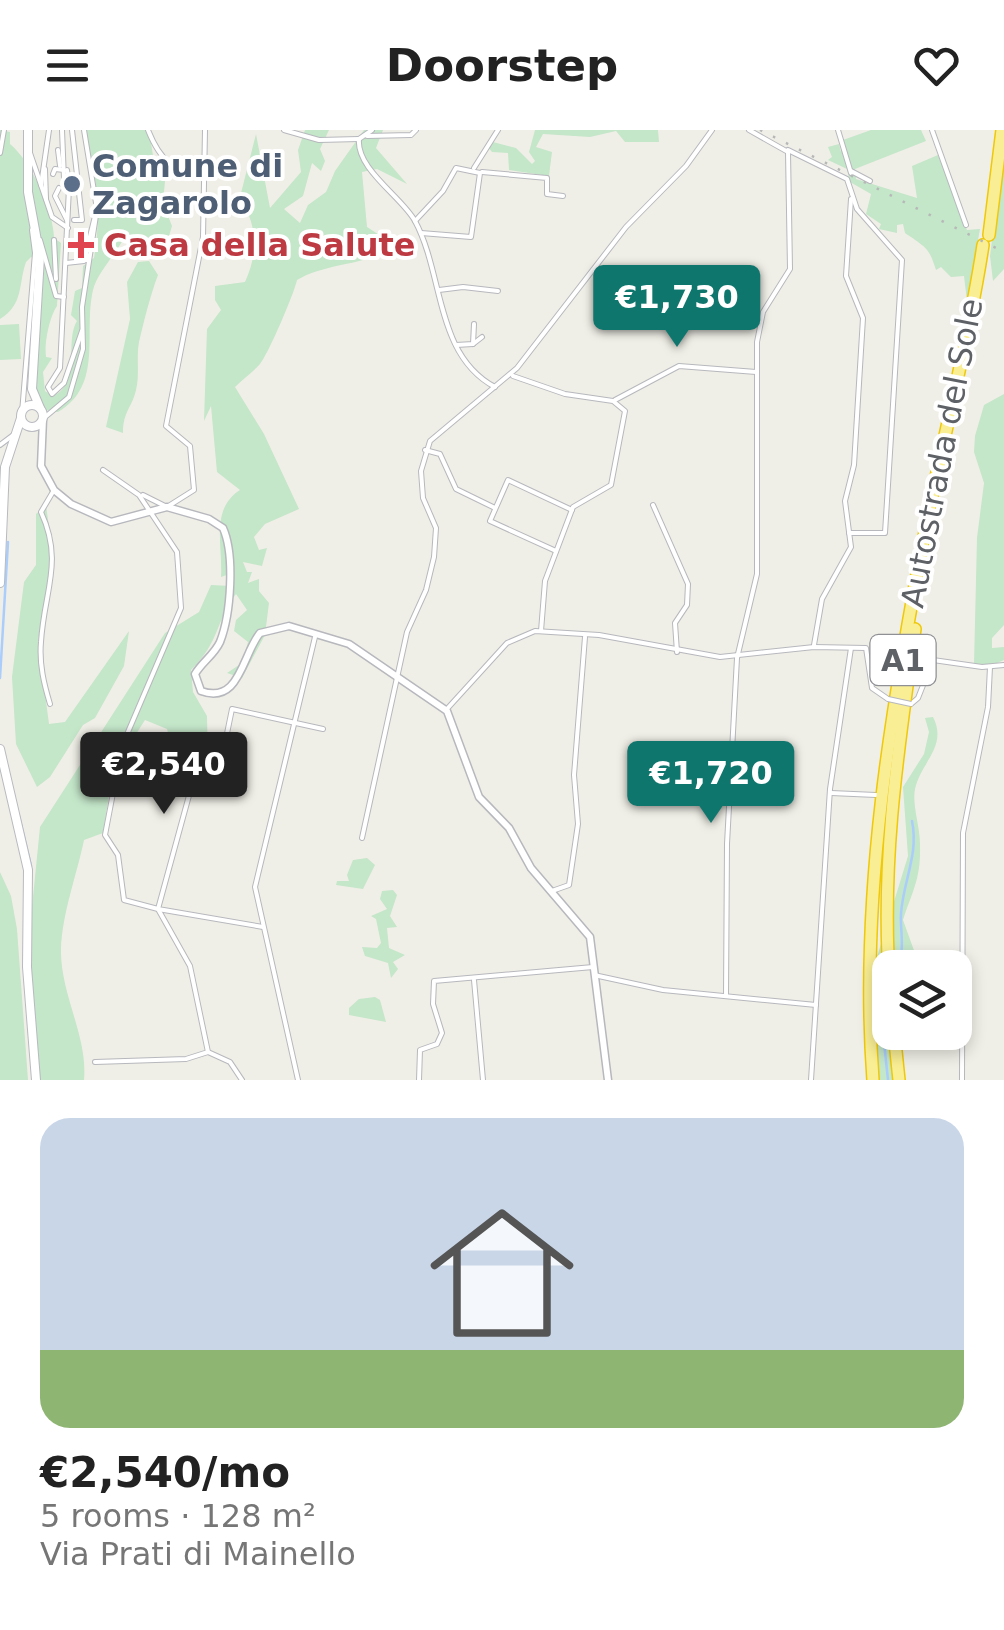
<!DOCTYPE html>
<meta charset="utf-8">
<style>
:root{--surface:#fff;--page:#f6f6f6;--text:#222;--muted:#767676;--accent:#0f766e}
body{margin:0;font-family:"DejaVu Sans",sans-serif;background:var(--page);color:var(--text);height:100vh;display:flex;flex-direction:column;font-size:38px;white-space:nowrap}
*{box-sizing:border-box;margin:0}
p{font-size:32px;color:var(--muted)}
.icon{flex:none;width:55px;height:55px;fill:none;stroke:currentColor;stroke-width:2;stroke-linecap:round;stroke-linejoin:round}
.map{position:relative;height:950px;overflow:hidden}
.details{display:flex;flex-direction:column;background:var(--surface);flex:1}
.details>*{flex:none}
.buttons{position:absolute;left:872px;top:820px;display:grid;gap:20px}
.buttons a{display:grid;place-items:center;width:100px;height:100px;border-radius:20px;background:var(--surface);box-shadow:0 5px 15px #0003;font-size:50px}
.price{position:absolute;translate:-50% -85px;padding:0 22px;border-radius:10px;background:var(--accent);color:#fff;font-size:32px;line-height:65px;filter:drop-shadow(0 2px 5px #0008)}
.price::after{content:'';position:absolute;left:50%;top:60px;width:30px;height:22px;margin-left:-15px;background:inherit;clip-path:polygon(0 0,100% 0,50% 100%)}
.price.selected{background:#222;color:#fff}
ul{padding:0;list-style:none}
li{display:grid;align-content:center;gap:20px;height:530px;padding:0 40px}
li span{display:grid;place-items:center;height:310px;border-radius:30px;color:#555}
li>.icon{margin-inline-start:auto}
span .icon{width:180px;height:180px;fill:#fffc;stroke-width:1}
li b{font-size:42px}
header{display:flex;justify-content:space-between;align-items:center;height:130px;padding:0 40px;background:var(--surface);font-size:45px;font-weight:700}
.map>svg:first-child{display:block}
</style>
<header><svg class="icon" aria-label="menu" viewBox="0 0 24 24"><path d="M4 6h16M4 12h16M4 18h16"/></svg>Doorstep<svg class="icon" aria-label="heart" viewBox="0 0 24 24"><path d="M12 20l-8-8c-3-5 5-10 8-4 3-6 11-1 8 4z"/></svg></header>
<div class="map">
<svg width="1004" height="950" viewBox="0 0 1004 950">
<rect width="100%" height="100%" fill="#f0efe7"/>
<!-- green -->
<g fill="#c4e6c9">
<path d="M0,0L10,2V14C32,32 54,83 54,108L61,113L57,176C50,186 44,212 46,227L52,228L43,242L45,261L53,266C82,253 64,212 77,191L71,185L75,161L82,158L83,136L94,128C102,84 96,42 85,0H149L154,32L165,51L163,73L172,96L166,116L155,130L142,122L137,106H125C117,123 97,143 93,160C83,203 104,255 58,282L45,280L35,264L41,129L31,127L26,132C18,155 24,174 0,189Z"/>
<path d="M305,0H329L320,19L325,31L321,41L312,33L303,66L284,79L300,93L308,75L326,62L335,41L364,0H383L376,18L407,54L377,39L362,42L367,97L384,108L390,121C360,135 324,134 297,150C294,164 268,225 260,234C253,242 243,249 235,257L264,304L299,379L265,394L254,407L259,420L267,418L262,436L243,432L247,442H252L248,453L259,449V461L269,473L265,505L242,548L227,543L242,533L248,512L234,501L236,490L247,480L236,464C214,494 221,510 191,540L193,562L207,586L208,635L203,638L175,627L167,599L145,590L113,640L103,703L84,710C77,744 62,784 61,819C60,864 88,906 84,950H39L29,807L40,697L165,503L199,482L211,455L231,456L232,443L221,447C223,415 210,379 240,360L217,342L211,276L204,291L207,199L221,180L215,170V156L245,152C259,121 257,96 240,67L256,4L270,78L301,42L298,20Z"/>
<polygon points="535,0 658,0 659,12 625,12 616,1 590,7 543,4 536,17 552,22 549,46 509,40 508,23 492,22 487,16 489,11 516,18 532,34 535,31 529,22"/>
<path d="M871,0H921L926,11L855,39L856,49L917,68L912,36L938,25L967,100L980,99L967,171L964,146L951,147L941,137L936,140C929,118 927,118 905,103L903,94L897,95V103L879,99L881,94L866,84L871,64L850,52L847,39L828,30L832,27L828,17L839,14L841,22L843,10Z"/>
<polygon points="1004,15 1004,139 993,151 990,126"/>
<path d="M149,131L158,145C150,166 144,191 139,212C136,228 140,245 136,260C132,278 123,281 123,303L106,297L130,189L127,152L138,132Z"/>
<polygon points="19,194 21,229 0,230 0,195"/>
<polygon points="1004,264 1004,495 992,508 992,518 1004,517 1004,530 990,536 974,534 977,408 984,353 974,322 975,306 984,275"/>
<polygon points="46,375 54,434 38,510 49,594 65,592 129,501 124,536 95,588 83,595 50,647 37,657 16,614 12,547 24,452 36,435 36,384"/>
<path d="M933,587C948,616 921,632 915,659C912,676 920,696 920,714C921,749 913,759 903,790L916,826L907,837L890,838L888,884L895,950H879L873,840L908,726L903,657L924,624L929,602L925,588Z"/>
<polygon points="367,728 375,735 363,759 336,755 337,751 349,751 347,745 353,730"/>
<polygon points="0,742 11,766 17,799 28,950 0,950"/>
<polygon points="393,760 397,765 390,786 397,797 387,798 389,818 405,825 393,832 398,839 391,848 388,833 365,826 362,817 377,818 381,813 376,789 371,786 387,779 380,769 382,761"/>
<polygon points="375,867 380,870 386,892 349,885 349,878 359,869"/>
</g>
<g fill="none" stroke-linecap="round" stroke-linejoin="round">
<!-- stream -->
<g stroke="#aacdfc" stroke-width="2.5">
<polyline points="0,548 8,412"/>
<polyline points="19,686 31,736"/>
<path d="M896,838C906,822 900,802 901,784C903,751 919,725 912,691"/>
<polyline points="884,847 879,866 888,950"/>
</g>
<!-- minor casing -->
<g stroke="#b7b8bd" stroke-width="6">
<g id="minor">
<polyline points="62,0 64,49 69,58"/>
<polyline points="72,0 82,90 74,90"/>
<path d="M148,0C160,30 172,42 205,40"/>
<polyline points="284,0 319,10 359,9"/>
<polyline points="838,0 851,43"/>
<polyline points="932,0 966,95"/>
<polyline points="367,6 411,5 416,0"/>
<path d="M359,9C356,39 402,67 415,91C444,145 435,225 495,257"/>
<polyline points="359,9 372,0"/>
<polyline points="58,20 60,36"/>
<polyline points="788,20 847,49 857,79 902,130 885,403 849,403"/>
<polyline points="0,23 4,0"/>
<polyline points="30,23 52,87 68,98"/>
<polyline points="474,38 498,0"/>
<polyline points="45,39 46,69"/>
<polyline points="67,40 68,47 76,46"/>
<polyline points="851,41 870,51"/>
<polyline points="482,42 547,48 547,64 563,66"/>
<polyline points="53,44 55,39 64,40"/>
<polyline points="41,55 49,0"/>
<polyline points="59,58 55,66 67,90"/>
<polyline points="69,58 60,238 48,257 52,264 64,253 82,201"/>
<polyline points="415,91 443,61 456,38 480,43 471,107 421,103"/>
<polyline points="40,110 56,166 64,167"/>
<polyline points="54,110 56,149"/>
<polyline points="66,133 84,131 96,82"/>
<polyline points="439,160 463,157 498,161"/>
<polyline points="473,214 482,207"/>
<polyline points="456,215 473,214 474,194"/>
<polyline points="513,246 565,264 613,271 625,281 611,355 573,377 545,451 541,501"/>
<polyline points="615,270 679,236 756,242"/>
<polyline points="22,283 35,123 32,100"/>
<polyline points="44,288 69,267 83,219 82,177 97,79 84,0"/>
<polyline points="0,315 16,303"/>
<polyline points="425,320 440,324 456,359 495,378"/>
<polyline points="103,340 139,365 177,422 181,478 122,616 105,705 118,725 124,770 158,779 190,836 208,922 230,932 242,950"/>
<polyline points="143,365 167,377 194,360 190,316 166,296 203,107 205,0"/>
<polyline points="653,375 688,454 687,475 675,493 677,522"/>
<polyline points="556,421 490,391 508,350 572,380"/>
<polyline points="814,515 822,469 851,417 845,371 854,335 863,188 846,146 851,69"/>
<path d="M50,574C44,554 39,534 41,512C44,461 64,432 41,382L54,360"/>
<polyline points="911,574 918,568 933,530 982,537 1004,535"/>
<polyline points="446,580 507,513 535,501 599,505 720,527 814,517 866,518 872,558 888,569"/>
<polyline points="831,663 876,665"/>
<polyline points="362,708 407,502 426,460 434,427 436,398 423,368 421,341 430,311 517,238 626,97 686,36 712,0"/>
<polyline points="552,761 569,755 578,694 574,645 585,507"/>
<polyline points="263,797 158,779 199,629 223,623 232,579 323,599"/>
<polyline points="594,845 663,860 816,875"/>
<polyline points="474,850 483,950"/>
<polyline points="726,866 727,714 737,528 757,444 757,212 763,182 790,139 788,22 749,0"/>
<polyline points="95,932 186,929 208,922"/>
<polyline points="298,950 255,757 315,507"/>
<polyline points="419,950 420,920 437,914 442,903 433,874 434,851 593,837"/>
<polyline points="811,950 830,659 851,518"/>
<polyline points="962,950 963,703 988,577 990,537"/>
</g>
</g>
<!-- tertiary casing -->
<g stroke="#b7b8bd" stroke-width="9">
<path id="tertiary" d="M43,289L41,336L54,360L71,374L111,392L167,377L209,389L223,398C235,425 231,484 220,512C214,525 202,532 195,544L201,561C240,575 242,525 260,503L289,496L349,514L447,581L479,667L509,698L531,738L590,807L608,950"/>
</g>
<!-- secondary casing -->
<g stroke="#b8bac0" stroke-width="10">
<g id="secondary">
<polyline points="28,0 28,62 40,127 32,259 40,278"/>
<circle cx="32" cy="286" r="11"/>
<polyline points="0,453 5,337 21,288"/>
<polyline points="0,619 28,740 27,837 36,950"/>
</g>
</g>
<!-- motorway casing -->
<g stroke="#efc808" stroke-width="14">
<g id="motorway">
<polyline points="989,105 1002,0"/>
<path d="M890,858C880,737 898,619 915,499"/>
<polyline points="894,902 899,950"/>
<path d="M873,950C859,765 892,573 927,391C945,299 969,208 983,115"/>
</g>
</g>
<!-- minor -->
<use href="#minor" stroke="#fff" stroke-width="4"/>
<!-- tertiary -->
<use href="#tertiary" stroke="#fff" stroke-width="6"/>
<!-- secondary -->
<use href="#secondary" stroke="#fff" stroke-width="8"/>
<!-- motorway -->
<use href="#motorway" stroke="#f9ee94" stroke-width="11"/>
<!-- rail -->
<polyline stroke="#b7b8b8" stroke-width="2.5" stroke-dasharray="2.5 12" stroke-linecap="butt" points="760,0 1004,122"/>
<!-- minor-bridge casing -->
<g stroke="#b7b8bd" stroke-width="6" stroke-linecap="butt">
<polyline id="minor-bridge" points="888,569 911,574"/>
</g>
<!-- minor-bridge -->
<use href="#minor-bridge" stroke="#fff" stroke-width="4"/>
</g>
<!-- markers -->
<circle fill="#5c6f8a" stroke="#fff" stroke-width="4" cx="72" cy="54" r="10"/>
<path fill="#e0444e" stroke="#fff" stroke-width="4" d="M76 100h10v10h10v10h-10v10h-10v-10h-10v-10h10z"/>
<g text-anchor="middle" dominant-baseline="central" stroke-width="8" stroke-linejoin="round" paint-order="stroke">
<!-- shield labels -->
<rect fill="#fff" stroke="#8e9094" stroke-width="2.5" x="870.5" y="505" width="65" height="50" rx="8"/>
<g font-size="30" font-weight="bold" fill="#5e6166">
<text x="903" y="530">A1</text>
</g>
<!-- service labels -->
<g font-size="32" font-weight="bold" fill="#4e5e75" stroke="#fff" text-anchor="start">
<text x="92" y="36">Comune di<tspan x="92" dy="37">Zagarolo</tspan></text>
</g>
<!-- health labels -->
<g font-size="32" font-weight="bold" fill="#be3a42" stroke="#fff" text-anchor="start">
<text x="104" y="115">Casa della Salute</text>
</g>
<!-- street labels -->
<g font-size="32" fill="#5e6166" stroke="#fff">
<text transform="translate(942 323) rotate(-79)">Autostrada del Sole</text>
</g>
</g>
</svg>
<div class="buttons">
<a><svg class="icon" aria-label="layers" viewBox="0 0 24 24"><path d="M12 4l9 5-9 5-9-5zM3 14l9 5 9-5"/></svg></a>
</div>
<b class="price" style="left:677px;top:220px">€1,730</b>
<b class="price selected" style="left:164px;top:687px">€2,540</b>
<b class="price" style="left:711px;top:696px">€1,720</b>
</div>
<section class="details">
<ul>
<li><span style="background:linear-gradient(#c9d6e8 75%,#8fb573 0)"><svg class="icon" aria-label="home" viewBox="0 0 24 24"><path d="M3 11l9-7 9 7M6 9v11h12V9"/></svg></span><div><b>€2,540/mo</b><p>5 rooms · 128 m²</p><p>Via Prati di Mainello</p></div></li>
</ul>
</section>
